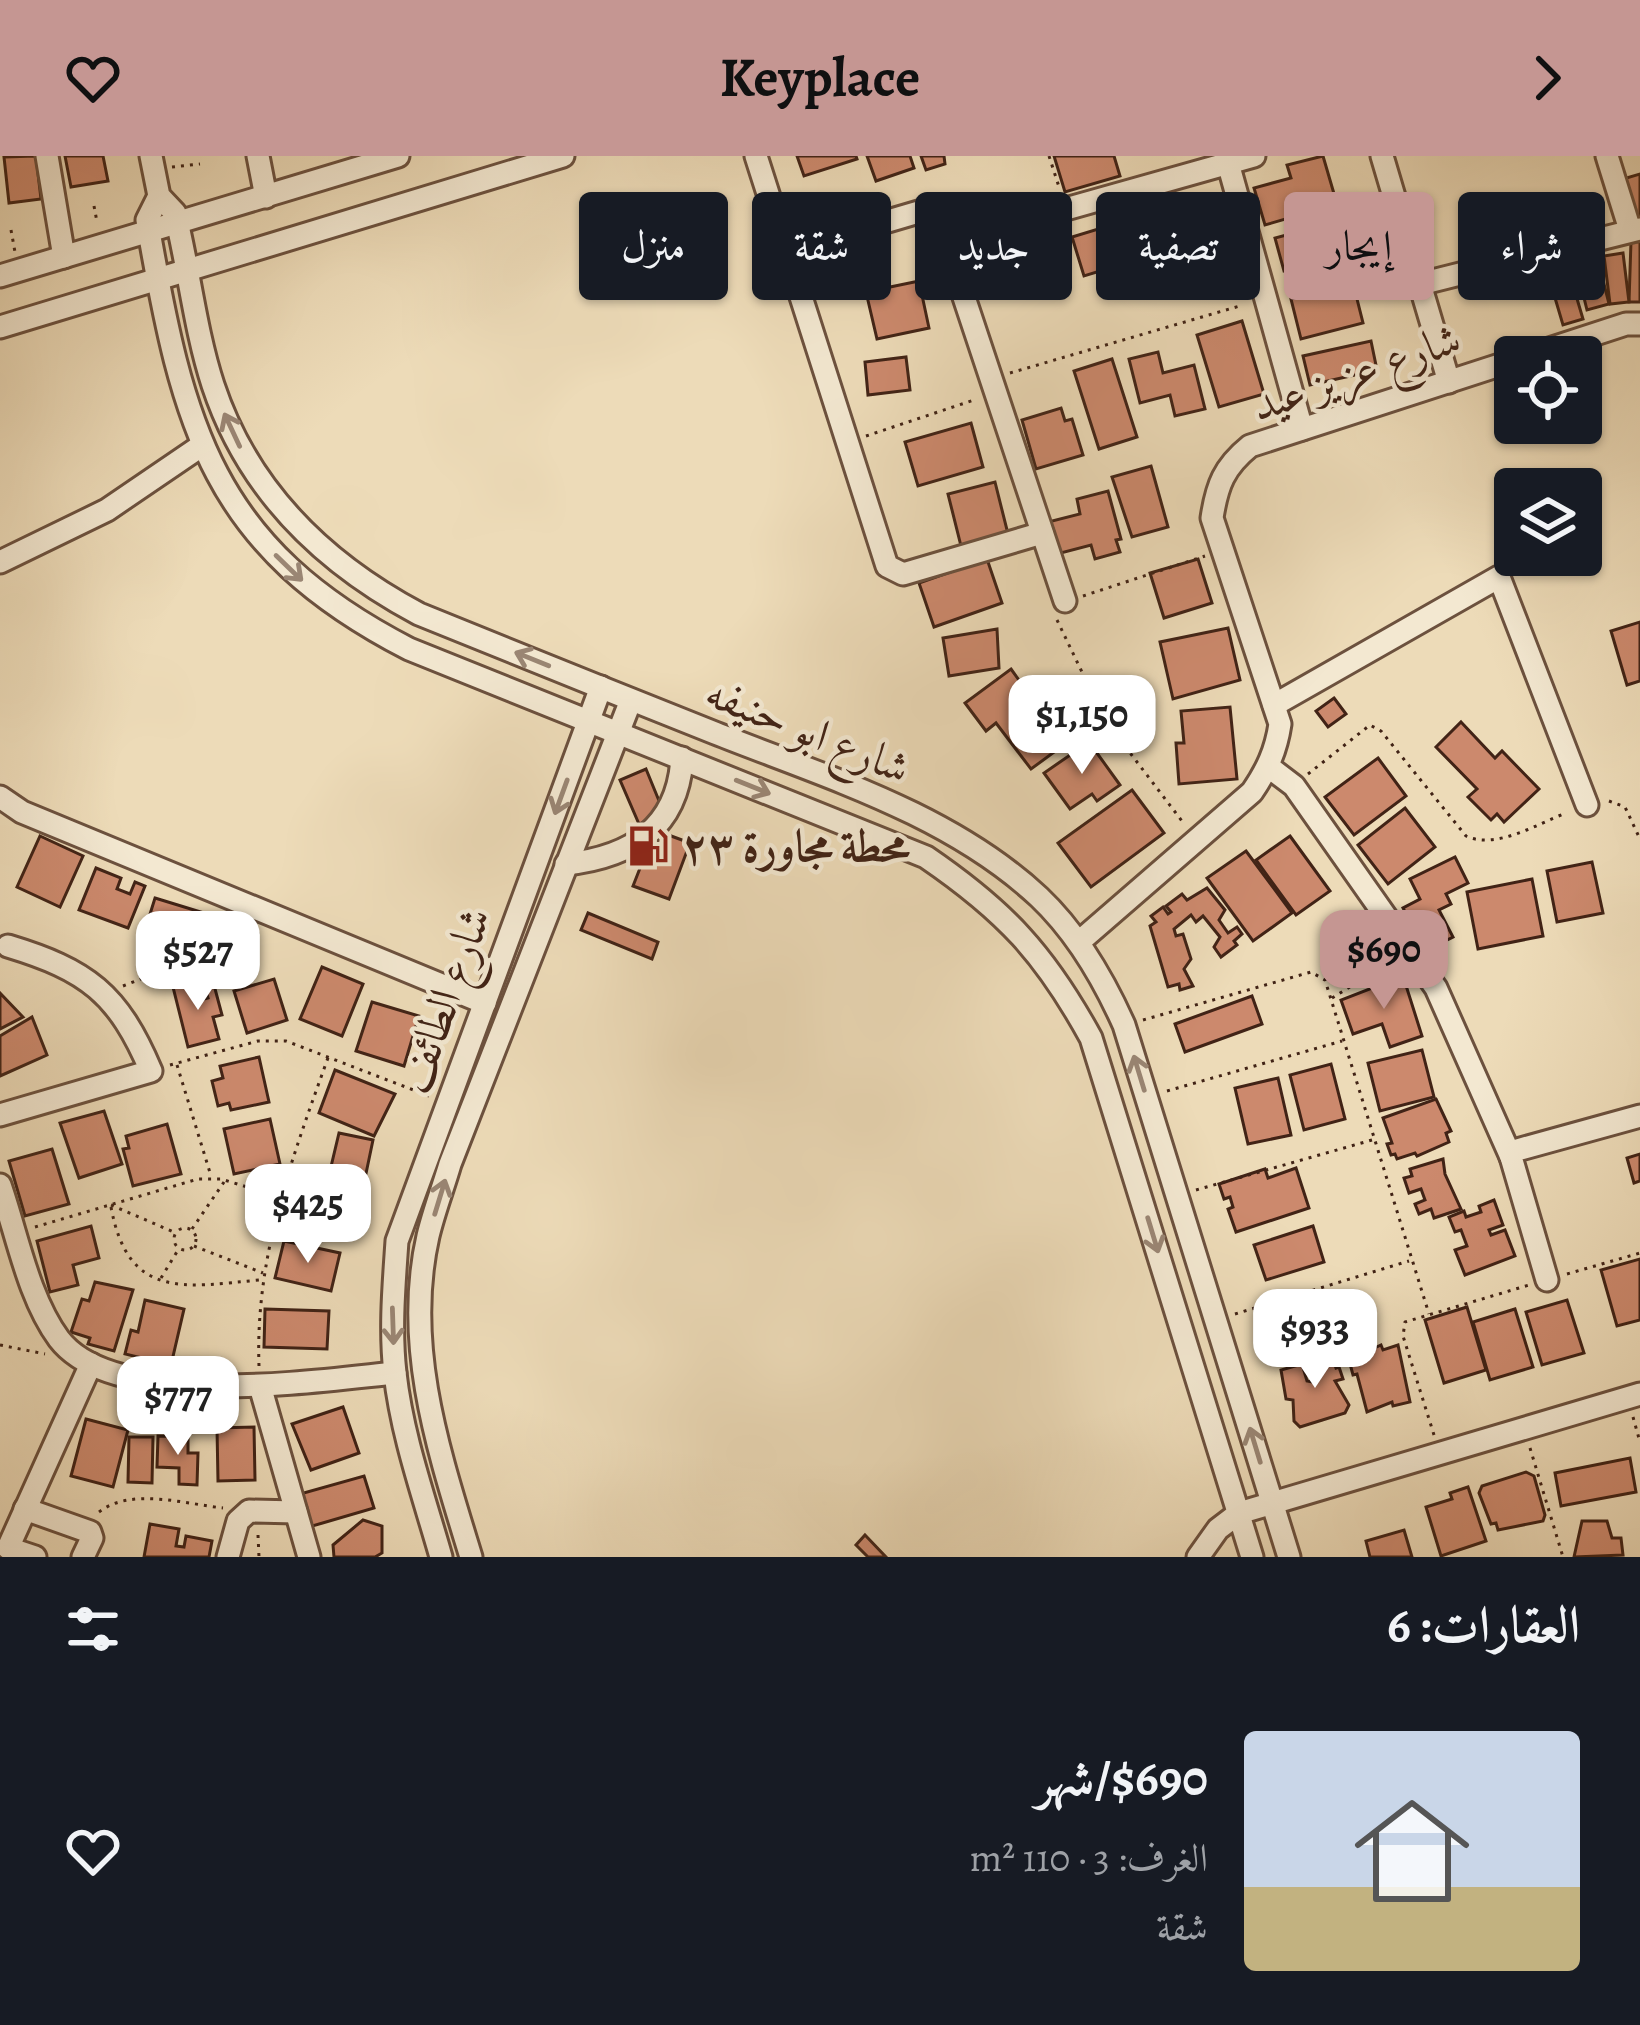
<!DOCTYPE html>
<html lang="ar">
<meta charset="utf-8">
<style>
:root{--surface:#171b24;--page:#242831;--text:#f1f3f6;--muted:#9ea1a6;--accent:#c59692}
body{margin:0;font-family:Alegreya,Amiri,serif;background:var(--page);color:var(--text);direction:rtl;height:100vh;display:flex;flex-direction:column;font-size:45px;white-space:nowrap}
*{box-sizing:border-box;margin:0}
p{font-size:39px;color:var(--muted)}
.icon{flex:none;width:66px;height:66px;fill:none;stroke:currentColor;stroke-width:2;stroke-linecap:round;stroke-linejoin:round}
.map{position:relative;height:1401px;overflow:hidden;direction:ltr}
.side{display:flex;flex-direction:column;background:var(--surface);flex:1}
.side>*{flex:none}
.top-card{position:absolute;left:36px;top:36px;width:1569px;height:108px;direction:rtl;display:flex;gap:24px}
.tools{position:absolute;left:1494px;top:180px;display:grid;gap:24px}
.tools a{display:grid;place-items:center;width:108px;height:108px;border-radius:12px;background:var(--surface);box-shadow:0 3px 9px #0004;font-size:60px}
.price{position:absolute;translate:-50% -102px;padding:0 27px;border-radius:24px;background:#fff;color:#222;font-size:39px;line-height:78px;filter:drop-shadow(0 3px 6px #0008)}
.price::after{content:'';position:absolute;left:50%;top:72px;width:36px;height:27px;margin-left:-18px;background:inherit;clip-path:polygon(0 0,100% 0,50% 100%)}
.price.current{background:var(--accent);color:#111}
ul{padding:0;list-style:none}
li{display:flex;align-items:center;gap:36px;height:300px;padding:0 60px}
li span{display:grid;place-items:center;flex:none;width:336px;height:240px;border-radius:12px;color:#555}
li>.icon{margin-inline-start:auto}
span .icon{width:144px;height:144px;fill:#fffc;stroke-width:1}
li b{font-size:51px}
h2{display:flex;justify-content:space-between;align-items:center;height:144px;padding:0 60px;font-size:51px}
.chip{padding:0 42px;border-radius:12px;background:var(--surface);box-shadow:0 3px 9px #0004;font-size:42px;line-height:108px}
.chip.current{background:var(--accent);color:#111}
header{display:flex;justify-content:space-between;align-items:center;height:156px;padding:0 60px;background:var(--accent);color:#111;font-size:54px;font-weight:700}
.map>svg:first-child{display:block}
</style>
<header><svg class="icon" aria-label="forward" viewBox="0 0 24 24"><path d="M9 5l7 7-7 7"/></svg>Keyplace<svg class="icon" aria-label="heart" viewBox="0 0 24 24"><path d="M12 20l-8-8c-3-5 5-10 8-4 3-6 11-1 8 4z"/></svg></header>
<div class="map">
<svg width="1640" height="1401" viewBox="0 0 1640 1401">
<rect width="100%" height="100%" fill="#eddbb8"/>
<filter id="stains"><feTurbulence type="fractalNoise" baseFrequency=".00167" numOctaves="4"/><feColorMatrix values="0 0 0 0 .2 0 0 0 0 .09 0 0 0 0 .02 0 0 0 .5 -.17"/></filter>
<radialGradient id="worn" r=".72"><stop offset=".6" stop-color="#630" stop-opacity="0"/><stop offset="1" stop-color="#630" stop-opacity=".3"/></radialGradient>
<!-- building -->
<g fill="#cc896d" stroke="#412316" stroke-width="3">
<polygon points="36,0 41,43 9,47 4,1"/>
<polygon points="65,0 103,0 108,25 71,31"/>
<polygon points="797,0 856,0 857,3 804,20"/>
<polygon points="867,0 910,0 914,12 876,25"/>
<polygon points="921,0 944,0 945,8 926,14"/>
<polygon points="1054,0 1114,0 1120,20 1065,36"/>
<polygon points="1323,0 1337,48 1265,69 1254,32 1291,22 1287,9"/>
<polygon points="1640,18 1640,66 1636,67 1623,23"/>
<polygon points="1338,64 1348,99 1284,115 1275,82 1301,75 1304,85 1315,83 1312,70"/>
<polygon points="1121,66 1133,105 1084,120 1072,81"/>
<polygon points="873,80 887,121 832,139 818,98"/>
<polygon points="1631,85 1640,86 1640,146 1629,146"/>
<polygon points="1623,97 1629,146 1610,148 1604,100"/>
<polygon points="1598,104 1609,148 1587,154 1576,109"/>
<polygon points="1570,119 1583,163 1563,169 1550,125"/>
<polygon points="919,125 929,172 877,183 866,136"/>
<polygon points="1353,127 1363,167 1301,183 1291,143"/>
<polygon points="1242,165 1264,238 1219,251 1197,179"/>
<polygon points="1371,185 1377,214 1310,229 1303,200"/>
<polygon points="1158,196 1163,217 1194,209 1205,253 1175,260 1170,239 1140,247 1129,203"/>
<polygon points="906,201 910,234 868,239 865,206"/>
<polygon points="1112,203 1137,281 1099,293 1074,215"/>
<polygon points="1061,252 1065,265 1072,263 1083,299 1036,313 1022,264"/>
<polygon points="971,267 983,311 918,330 905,286"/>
<polygon points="1151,310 1168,371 1132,381 1112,321"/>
<polygon points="995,326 1008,378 961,390 948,338"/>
<polygon points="1108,335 1121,383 1116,384 1120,396 1095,403 1091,389 1057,398 1048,366 1080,358 1077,343"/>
<polygon points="987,403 1002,447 934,471 919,427"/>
<polygon points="1198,403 1212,447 1164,462 1150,417"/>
<polygon points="1640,466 1640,525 1627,529 1611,475"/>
<polygon points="1228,472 1240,524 1173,543 1160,486"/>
<polygon points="997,473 999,512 949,520 943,482"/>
<polygon points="1011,513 1034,545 1044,538 1076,580 1031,613 996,567 986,575 965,547"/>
<polygon points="1334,542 1346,558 1328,571 1316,555"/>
<polygon points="1230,551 1237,623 1179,628 1176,587 1184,587 1181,555"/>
<polygon points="1461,566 1495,602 1502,595 1539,633 1504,666 1497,658 1491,664 1468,641 1477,633 1436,591"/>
<polygon points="1089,586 1120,629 1097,645 1092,638 1070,653 1044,617"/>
<polygon points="1378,602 1406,640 1354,679 1325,641"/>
<polygon points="646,613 664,657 639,668 620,624"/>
<polygon points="1132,634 1164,677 1091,731 1058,687"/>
<polygon points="1405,652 1435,691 1388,728 1358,689"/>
<polygon points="655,674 690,687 669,743 633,730"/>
<polygon points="40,680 83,700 60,751 17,731"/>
<polygon points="1290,680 1330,735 1296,759 1256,704"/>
<polygon points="1246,695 1292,757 1253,785 1207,722"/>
<polygon points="1455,701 1468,727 1446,738 1451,748 1439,754 1453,781 1425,795 1403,752 1420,743 1410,723"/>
<polygon points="1592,706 1603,757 1557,766 1547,715"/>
<polygon points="96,712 121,722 117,733 130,738 135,726 145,730 128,772 79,754"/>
<polygon points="1532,723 1543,780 1478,793 1467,736"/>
<polygon points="1207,732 1225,754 1219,764 1228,777 1237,771 1242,778 1234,785 1237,789 1221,801 1214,791 1220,781 1203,760 1196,766 1191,759 1174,773 1176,780 1183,778 1191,803 1184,813 1193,830 1180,834 1179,828 1168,831 1150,770 1156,766 1151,760 1163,751 1168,758 1171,756 1166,750 1182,738 1187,744"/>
<polygon points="155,742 204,757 190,802 141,787"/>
<polygon points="588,757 658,786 652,803 581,774"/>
<polygon points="322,811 363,828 342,880 300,863"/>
<polygon points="1403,820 1422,880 1390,891 1382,868 1353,878 1341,844"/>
<polygon points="274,823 287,864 247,877 234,835"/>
<polygon points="196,825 201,844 208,842 205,831 214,829 222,859 213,861 219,883 188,891 173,831"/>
<polygon points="0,837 23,861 0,873"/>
<polygon points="1252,840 1262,868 1185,896 1175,868"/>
<polygon points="372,846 419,860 404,910 356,895"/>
<polygon points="32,861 47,899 0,920 0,880"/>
<polygon points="1422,894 1434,941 1380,955 1368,907"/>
<polygon points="259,901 269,946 231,954 229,947 218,950 212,925 223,922 220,910"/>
<polygon points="1331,908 1345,963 1304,974 1290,919"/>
<polygon points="335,914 395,938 374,980 319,957"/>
<polygon points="1278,922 1291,979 1248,988 1235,932"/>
<polygon points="1436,943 1451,975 1446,977 1449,986 1417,1000 1415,997 1397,1003 1395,998 1391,999 1387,988 1392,987 1383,962"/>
<polygon points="104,955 122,1008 79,1022 60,967"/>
<polygon points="270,963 280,1008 234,1018 224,973"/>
<polygon points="167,968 181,1018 133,1030 123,993 129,992 126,980"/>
<polygon points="339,977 373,984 364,1027 329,1019"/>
<polygon points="52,993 69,1048 25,1060 9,1005"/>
<polygon points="1640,998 1640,1025 1634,1027 1627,1002"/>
<polygon points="1443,1003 1445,1018 1461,1053 1434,1062 1431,1053 1419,1058 1415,1048 1425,1044 1421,1033 1409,1037 1404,1022 1412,1020 1410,1013"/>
<polygon points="1296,1012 1309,1052 1236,1076 1228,1053 1233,1051 1230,1041 1224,1043 1219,1028 1265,1013 1268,1022"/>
<polygon points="302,1031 351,1036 346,1080 297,1075"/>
<polygon points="1494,1044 1503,1069 1489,1074 1491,1079 1505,1074 1515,1100 1465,1119 1455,1094 1467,1090 1461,1074 1455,1076 1449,1061 1464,1055 1466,1061 1481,1056 1479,1050"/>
<polygon points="91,1070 99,1102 73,1109 78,1129 50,1136 37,1085"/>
<polygon points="1313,1070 1324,1106 1266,1124 1254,1089"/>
<polygon points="284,1085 340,1097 331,1135 275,1122"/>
<polygon points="1640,1103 1640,1164 1617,1170 1601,1114"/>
<polygon points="95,1126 133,1134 114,1195 88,1188 90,1182 71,1176 82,1143 89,1145"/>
<polygon points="145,1144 184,1153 171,1209 125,1198 131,1174 138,1176"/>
<polygon points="1567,1144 1584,1197 1542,1209 1526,1156"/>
<polygon points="1313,1145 1316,1156 1323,1155 1330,1164 1332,1185 1327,1185 1328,1190 1332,1192 1297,1195 1288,1200 1289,1192 1283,1199 1269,1199 1264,1178 1268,1171 1264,1160 1299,1154 1297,1149"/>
<polygon points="1467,1151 1486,1214 1444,1227 1425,1164"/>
<polygon points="265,1153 329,1155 327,1193 264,1191"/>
<polygon points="1515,1153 1533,1211 1490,1224 1473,1166"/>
<polygon points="1381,1189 1383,1194 1398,1189 1410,1246 1393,1250 1392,1246 1367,1256 1357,1218 1353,1219 1349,1204"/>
<polygon points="1326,1197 1331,1197 1336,1212 1339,1211 1343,1223 1335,1225 1349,1249 1345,1257 1300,1271 1294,1265 1293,1244 1286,1243 1281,1214 1302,1208 1307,1225 1313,1226 1306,1204"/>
<polygon points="343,1251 359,1297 311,1314 292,1268"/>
<polygon points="86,1263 128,1274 113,1331 71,1320"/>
<polygon points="254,1271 255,1324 218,1325 217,1272"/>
<polygon points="158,1280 188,1281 188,1297 198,1297 197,1329 179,1328 179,1312 157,1311"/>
<polygon points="129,1281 153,1281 152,1327 128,1326"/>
<polygon points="1630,1302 1636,1336 1561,1350 1555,1317"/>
<polygon points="1526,1316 1534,1320 1545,1359 1543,1365 1498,1374 1496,1367 1491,1368 1479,1337 1482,1330"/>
<polygon points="364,1320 374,1352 309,1371 300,1338"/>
<polygon points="1468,1331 1486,1385 1441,1400 1426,1351 1452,1343 1450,1337"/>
<polygon points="363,1364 382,1370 382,1397 375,1401 334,1401 333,1389"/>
<polygon points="1582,1365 1607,1365 1612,1382 1621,1382 1623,1399 1574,1401"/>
<polygon points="150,1368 179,1373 176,1390 184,1391 186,1380 212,1385 209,1401 144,1401"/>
<polygon points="1404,1374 1412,1401 1370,1401 1366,1385"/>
<polygon points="865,1379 886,1401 868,1401 856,1389"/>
</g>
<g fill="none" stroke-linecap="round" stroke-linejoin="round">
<!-- minor casing -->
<g stroke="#6c513e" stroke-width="27">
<g id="minor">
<polyline points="47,0 64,101"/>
<path d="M151,0L159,40L175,57C189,113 195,174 213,229C248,335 323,407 419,458C518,498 616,538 715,577C826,621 950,658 1039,741C1077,777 1103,822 1124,869L1289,1401"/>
<polyline points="258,0 266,41"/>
<polyline points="756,0 887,410 903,418 1042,377"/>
<polyline points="1382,0 1449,226"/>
<polyline points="1607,0 1630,74"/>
<polyline points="1228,7 1302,273"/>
<path d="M159,40L147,64C183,271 211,391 409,493L926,701C1005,755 1045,798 1091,882L1252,1401"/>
<polyline points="945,87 1254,0"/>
<polyline points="786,95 922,55 937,60 1065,445"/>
<polyline points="0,120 398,0"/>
<polyline points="1420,128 1640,73"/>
<polyline points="0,171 563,0"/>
<polyline points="1525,201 1626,168 1640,168"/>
<polyline points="0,406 107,354 201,290"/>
<polyline points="1274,549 1499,421 1587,649"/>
<polyline points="1269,611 1294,630 1436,832 1511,1001"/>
<polyline points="0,641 22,656 485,847"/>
<path d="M566,708C632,701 678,671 682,602"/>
<path d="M1079,786L1252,636C1267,614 1276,595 1280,568L1212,362C1217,329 1224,311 1250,290L1515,204"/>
<path d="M0,959L151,915C118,837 87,814 8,790"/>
<path d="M0,1029C17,1078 28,1141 59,1183C114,1255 315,1225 395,1217"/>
<polyline points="1547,1124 1511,1001 1517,994 1640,960"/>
<polyline points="260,1230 309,1401"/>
<polyline points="25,1353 90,1376 92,1382 83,1401"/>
<polyline points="35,1401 8,1392 91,1208"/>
<polyline points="228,1401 238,1365 249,1355 296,1356"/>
<path d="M441,1401C424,1341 402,1280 395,1217C390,1173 394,1129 397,1085L601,531"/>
<path d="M471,1401C439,1296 403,1190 428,1080C434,1055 443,1032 450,1008L631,544"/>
<polyline points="1198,1401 1218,1373 1239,1357 1640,1238"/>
</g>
</g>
<!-- path -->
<g stroke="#412316" stroke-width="3" stroke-dasharray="3 6" stroke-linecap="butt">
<polyline points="1049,0 1060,34"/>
<polyline points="172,11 200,8"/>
<polyline points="94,50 97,66"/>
<polyline points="11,74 15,96"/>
<polyline points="1010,217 1243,149"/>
<polyline points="866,280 977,243"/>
<polyline points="1083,440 1205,400"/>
<polyline points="1057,464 1105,564 1185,669"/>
<path d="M1308,618L1370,569L1381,575L1466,680C1496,694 1537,668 1566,657"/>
<polyline points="1609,645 1625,651 1640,683"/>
<polyline points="123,830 259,776"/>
<polyline points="1332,842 1390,806"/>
<polyline points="1143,864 1311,816 1325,824 1429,1158"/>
<polyline points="170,909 258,885 286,885 429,940"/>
<polyline points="177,909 211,1020"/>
<polyline points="1167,935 1342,885"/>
<polyline points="1196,1034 1372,984"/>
<polyline points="111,1049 176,1077"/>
<path d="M111,1051C128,1144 184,1131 259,1124"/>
<polyline points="35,1071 198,1023 221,1023 280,1041"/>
<circle cx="185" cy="1083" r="11"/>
<polyline points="192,1073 224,1026"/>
<polyline points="194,1090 263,1117"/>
<polyline points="1567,1118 1640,1097"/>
<polyline points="161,1122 178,1094"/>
<polyline points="1235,1158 1409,1105"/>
<polyline points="0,1189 45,1198"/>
<path d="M259,1210C255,1100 292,1002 329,899"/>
<polyline points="1633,1261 1640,1286"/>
<polyline points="1434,1279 1403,1180 1405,1166 1529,1129"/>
<polyline points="1530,1292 1563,1401"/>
<path d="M99,1356C131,1331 185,1348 223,1352"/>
<polyline points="258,1379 259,1401"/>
</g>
<!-- minor -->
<use href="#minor" stroke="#f3e8d1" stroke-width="21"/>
</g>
<!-- one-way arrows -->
<defs><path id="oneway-shaft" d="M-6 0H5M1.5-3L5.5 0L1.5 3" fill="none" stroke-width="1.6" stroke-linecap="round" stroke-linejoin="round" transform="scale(3)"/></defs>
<g stroke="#9a8674">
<use href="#oneway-shaft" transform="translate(232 274) rotate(-115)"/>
<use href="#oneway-shaft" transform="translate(289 412) rotate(44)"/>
<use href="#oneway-shaft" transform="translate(532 503) rotate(-158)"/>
<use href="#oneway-shaft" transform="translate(753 631) rotate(22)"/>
<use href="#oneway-shaft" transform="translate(561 641) rotate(110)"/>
<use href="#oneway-shaft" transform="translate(1139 917) rotate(-107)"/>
<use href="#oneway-shaft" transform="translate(440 1041) rotate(-73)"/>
<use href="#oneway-shaft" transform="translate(1153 1079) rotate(73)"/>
<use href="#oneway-shaft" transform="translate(393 1170) rotate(88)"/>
<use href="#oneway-shaft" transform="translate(1255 1289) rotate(-107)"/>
</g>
<!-- icons -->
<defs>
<g id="fuel-bare" transform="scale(3.24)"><path d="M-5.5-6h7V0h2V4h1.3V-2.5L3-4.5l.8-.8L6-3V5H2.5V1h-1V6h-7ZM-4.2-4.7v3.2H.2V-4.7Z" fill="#8f2418" stroke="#f3e8d1" stroke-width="2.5" paint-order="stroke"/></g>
</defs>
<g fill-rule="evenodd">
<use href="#fuel-bare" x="648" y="690"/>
</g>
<g text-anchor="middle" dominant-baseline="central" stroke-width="9" stroke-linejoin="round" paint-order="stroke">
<!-- street labels -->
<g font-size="45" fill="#412316" stroke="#f3e8d1">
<text transform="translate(1356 216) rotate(-19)">شارع عزيز عيد</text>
<text transform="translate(808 574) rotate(22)">شارع ابو حنيفه</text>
<text transform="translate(444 844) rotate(-70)">شارع الطائف</text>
</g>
<!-- poi labels -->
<g font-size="45" font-weight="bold" fill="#412316" stroke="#f3e8d1" text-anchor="start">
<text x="682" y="690">محطة مجاورة ٢٣</text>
</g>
</g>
<rect width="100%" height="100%" filter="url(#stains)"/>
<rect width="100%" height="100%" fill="url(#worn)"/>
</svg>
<div class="tools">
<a><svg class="icon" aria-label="locate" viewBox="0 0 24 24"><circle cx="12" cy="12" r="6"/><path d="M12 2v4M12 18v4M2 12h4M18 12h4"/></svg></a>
<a><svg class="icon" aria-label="layers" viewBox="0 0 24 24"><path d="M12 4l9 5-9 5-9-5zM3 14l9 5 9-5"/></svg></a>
</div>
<b class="price" style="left:1082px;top:621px">$1,150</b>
<b class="price current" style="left:1384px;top:856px">$690</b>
<b class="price" style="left:198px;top:857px">$527</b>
<b class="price" style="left:308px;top:1110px">$425</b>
<b class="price" style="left:1315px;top:1235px">$933</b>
<b class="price" style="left:178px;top:1302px">$777</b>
<div class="top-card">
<a class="chip">شراء</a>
<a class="chip current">إيجار</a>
<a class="chip">تصفية</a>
<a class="chip">جديد</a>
<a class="chip">شقة</a>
<a class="chip">منزل</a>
</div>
</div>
<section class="side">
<h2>العقارات: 6<svg class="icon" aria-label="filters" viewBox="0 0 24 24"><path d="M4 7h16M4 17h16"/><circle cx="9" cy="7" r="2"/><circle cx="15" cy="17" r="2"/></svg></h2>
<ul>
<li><span style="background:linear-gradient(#c9d6e8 65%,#c2b280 0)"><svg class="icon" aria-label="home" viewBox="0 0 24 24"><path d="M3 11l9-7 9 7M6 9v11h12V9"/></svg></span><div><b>$690/شهر</b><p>الغرف: 3 · 110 m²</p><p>شقة</p></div><svg class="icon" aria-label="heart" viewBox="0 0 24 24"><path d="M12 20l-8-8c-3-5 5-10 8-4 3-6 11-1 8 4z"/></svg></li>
</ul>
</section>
